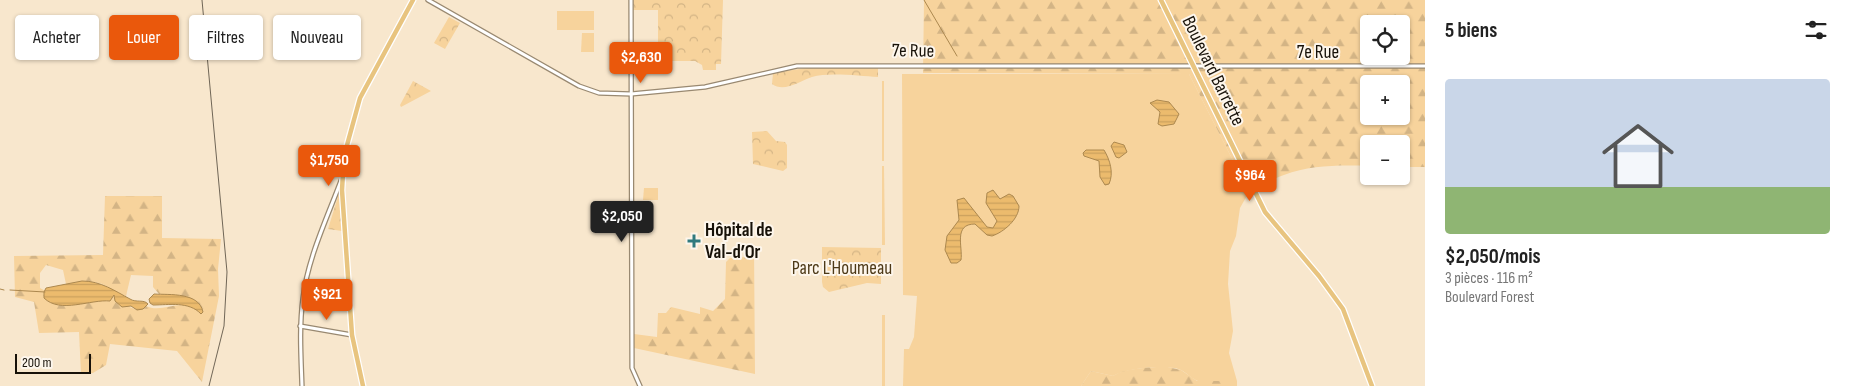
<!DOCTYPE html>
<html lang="fr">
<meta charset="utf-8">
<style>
:root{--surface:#fff;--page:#f2f2f2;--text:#222;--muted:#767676;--line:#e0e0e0;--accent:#ea580c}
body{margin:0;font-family:"Sofia Sans Condensed",sans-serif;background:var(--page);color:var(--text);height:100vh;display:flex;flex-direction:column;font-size:19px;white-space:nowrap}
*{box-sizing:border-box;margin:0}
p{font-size:16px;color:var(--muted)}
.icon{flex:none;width:28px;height:28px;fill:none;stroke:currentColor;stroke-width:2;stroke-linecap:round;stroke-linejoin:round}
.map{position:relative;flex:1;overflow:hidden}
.details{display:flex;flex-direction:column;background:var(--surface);width:425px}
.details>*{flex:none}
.hud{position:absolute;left:15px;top:15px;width:475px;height:45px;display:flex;gap:10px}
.tools{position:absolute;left:1360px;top:15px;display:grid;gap:10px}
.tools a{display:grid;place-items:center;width:50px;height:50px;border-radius:5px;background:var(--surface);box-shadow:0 1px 4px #0004;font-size:25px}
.scale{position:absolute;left:15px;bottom:12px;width:76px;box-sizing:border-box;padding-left:5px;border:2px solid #171108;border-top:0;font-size:14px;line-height:18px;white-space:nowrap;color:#171108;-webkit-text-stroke:4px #fdf6ec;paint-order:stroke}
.price{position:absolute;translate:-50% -42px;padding:0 11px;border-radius:5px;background:var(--accent);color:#fff;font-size:16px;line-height:32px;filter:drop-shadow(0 1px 2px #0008)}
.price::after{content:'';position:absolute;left:50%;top:30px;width:15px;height:11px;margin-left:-8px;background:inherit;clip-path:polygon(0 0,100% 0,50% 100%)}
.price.on{background:#222;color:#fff}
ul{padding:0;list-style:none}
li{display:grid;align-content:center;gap:10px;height:265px;padding:0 20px}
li+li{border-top:1px solid var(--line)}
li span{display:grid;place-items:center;height:155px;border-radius:5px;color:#555}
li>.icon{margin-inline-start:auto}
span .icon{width:90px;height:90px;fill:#fffc;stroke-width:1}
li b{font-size:21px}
h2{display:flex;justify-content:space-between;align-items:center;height:60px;padding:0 20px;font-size:21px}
.chip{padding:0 18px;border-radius:5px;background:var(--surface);box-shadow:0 1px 4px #0004;font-size:18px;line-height:45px}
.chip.on{background:var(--accent);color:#fff}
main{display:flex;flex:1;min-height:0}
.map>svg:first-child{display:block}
</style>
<main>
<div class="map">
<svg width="1425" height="386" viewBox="0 0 1425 386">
<defs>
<pattern id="forest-firs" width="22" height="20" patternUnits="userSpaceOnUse" patternTransform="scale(1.25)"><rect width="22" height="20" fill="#f7d39c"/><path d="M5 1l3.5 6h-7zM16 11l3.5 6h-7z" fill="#d3b485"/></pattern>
<pattern id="park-crowns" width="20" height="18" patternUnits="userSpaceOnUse" patternTransform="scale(1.25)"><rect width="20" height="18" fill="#f7d39c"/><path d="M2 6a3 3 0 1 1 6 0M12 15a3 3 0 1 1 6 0" fill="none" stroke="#d3b485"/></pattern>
<pattern id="water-rules" width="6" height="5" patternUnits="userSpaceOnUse" patternTransform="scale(1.25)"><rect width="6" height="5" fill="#ecbb6d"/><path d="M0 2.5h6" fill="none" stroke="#caa05d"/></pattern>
</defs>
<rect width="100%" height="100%" fill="#f8e7cd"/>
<!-- grass -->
<g fill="#f7d39c">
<rect x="557" y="11" width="37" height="19"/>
<polygon points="582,33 594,33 594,52 581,52"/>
<path d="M902,74H1189L1249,192L1240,208L1236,236L1230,251L1228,284L1233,331L1229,353L1237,381C1225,381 1209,384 1198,381C1192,379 1187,373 1181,370C1166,364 1127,368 1113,376L1091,371L1081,386H903L904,349H909L914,337L917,296L903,295Z"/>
<rect x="882" y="81" width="2" height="80"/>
<polygon points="882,166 884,166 885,245 882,245"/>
<polygon points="644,188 658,188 658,200 643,200"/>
<rect x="882" y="315" width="3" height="71"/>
</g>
<!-- forest -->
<g fill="url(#forest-firs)" fill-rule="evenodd">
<path d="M924,0H1425V167H1401V144H1369V166C1340,165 1311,165 1284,175C1272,179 1261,187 1249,192L1189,74L923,73ZM1369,24H1401V56H1369ZM1369,84H1401V116H1369Z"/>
<path d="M105,196H162V238L221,239L218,269L219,296L202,382L177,351L110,344L106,365L93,373L81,374L79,332L39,333L34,302L15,297L14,256L103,255ZM46,265L63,270L66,284C78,282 98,279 109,288C114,291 119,295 126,296L131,275L153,276V287L159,294L186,297L196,301L201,314C182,294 164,315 146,306L137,310L115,301L114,295L110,301L101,300L71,305L40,288V273Z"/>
<polygon points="752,244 754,244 755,374 634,348 634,334 657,337 658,313 666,313 671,307 700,314 700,307 713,311 725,299 726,262 730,258 747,257"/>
<path d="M1163,366L1181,370L1197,381H1237V386H1081L1091,371L1113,376C1127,367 1146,369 1163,366Z"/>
</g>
<!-- park -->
<g fill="url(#park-crowns)">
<polygon points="633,0 723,0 721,64 716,64 716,70 703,70 702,65 695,61 658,61 658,10 633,10"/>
<polygon points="449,17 460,23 445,49 434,43"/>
<path d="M806,68H878V77C859,76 829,72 812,77C800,81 784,93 772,84L773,73Z"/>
<polygon points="413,81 431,91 401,107 400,105"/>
<polygon points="767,131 776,141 785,142 787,145 787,168 783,171 753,164 752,132"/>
<polygon points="340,190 342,231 328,229"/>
<polygon points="822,247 881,248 881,284 867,283 829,292 823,287 822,282"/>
</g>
<!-- water -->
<g fill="url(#water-rules)" stroke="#ac884f">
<polygon points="1157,100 1169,102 1179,114 1174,124 1162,126 1158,124 1160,112 1150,103"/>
<polygon points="1114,142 1124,145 1127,152 1119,158 1116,157 1111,146"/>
<path d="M1086,150H1104C1110,160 1114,173 1109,184L1105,185L1100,177L1099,161L1084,156L1083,153Z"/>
<path d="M993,190L1000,199L1009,194L1013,196L1019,206C1019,219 1004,232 992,236L987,235L975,224C953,224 963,247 961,260L957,263H951L945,250L947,236L959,220L957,200L964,198L987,227L993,228L997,221L986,203L987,193Z"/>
<path d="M82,281C101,281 115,291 130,299C136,303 144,299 148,304L143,309L137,310L131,306L122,307L115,301L114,295L110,301C91,299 60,314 44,298V292L46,288Z"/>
<path d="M154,294C170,295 199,292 203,312L201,314C189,301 169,305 153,305L150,303L149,299Z"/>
</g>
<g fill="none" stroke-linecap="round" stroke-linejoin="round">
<!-- stream -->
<g stroke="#ac884f" stroke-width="1">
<polyline points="924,0 957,56"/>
<polyline points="0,289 4,290"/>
<polyline points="10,290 45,292"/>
</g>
<!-- minor casing -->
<g stroke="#998971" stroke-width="5.5">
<g id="minor">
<polyline points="428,0 579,86 599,93 631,94 705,87 797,66 1425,66"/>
<polyline points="631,0 632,368 640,386"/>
<polyline points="300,326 352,335"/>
<path d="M302,386C301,356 299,327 303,298C308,257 328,216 342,178"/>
</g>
</g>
<!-- major casing -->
<g stroke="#fff" stroke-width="7">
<g id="major">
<polyline points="1161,0 1265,212 1319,276 1343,309 1372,386"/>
<polyline points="363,386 352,335 342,190 344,156 360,98 413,0"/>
</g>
</g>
<!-- minor -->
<use href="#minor" stroke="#fff" stroke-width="3"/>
<!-- major -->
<use href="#major" stroke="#e8c47f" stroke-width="4.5"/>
<!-- rail -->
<polyline stroke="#706656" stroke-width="1" points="202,0 227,272 224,326 209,386"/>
</g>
<!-- markers -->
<path fill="#317a7e" stroke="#fdf6ec" stroke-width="2" d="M691.5 233.5h5v5h5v5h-5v5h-5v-5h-5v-5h5z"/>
<g text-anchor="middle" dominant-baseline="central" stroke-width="4" stroke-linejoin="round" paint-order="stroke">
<!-- street labels -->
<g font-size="19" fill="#171108" stroke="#fdf6ec">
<text transform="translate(913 51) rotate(1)">7e Rue</text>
<text x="1318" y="52">7e Rue</text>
<text transform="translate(1213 71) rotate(64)">Boulevard Barrette</text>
</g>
<!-- poi labels -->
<g font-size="19" font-weight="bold" fill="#171108" stroke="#fdf6ec" text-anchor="start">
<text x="705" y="230">Hôpital de<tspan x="705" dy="22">Val-d’Or</tspan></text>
</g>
<!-- park labels -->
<g font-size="19" fill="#4d3917" stroke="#fdf6ec">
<text x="842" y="268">Parc L'Houmeau</text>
</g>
</g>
</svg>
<div class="tools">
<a><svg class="icon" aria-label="locate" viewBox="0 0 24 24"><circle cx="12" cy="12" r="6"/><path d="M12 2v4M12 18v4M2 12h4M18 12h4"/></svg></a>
<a>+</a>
<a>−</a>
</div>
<div class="scale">200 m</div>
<b class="price" style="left:641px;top:84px">$2,630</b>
<b class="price" style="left:329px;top:187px">$1,750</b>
<b class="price" style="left:1250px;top:202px">$964</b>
<b class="price on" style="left:622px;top:243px">$2,050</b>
<b class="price" style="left:327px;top:321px">$921</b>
<div class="hud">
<a class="chip">Acheter</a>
<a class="chip on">Louer</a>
<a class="chip">Filtres</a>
<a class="chip">Nouveau</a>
</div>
</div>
<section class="details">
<h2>5 biens<svg class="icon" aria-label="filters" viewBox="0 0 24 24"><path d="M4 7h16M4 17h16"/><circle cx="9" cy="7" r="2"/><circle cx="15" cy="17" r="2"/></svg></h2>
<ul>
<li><span style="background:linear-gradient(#c9d6e8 70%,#8fb573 0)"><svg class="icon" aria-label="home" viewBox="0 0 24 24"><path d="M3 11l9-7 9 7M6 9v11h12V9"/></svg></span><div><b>$2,050/mois</b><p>3 pièces · 116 m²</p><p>Boulevard Forest</p></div></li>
</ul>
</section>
</main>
